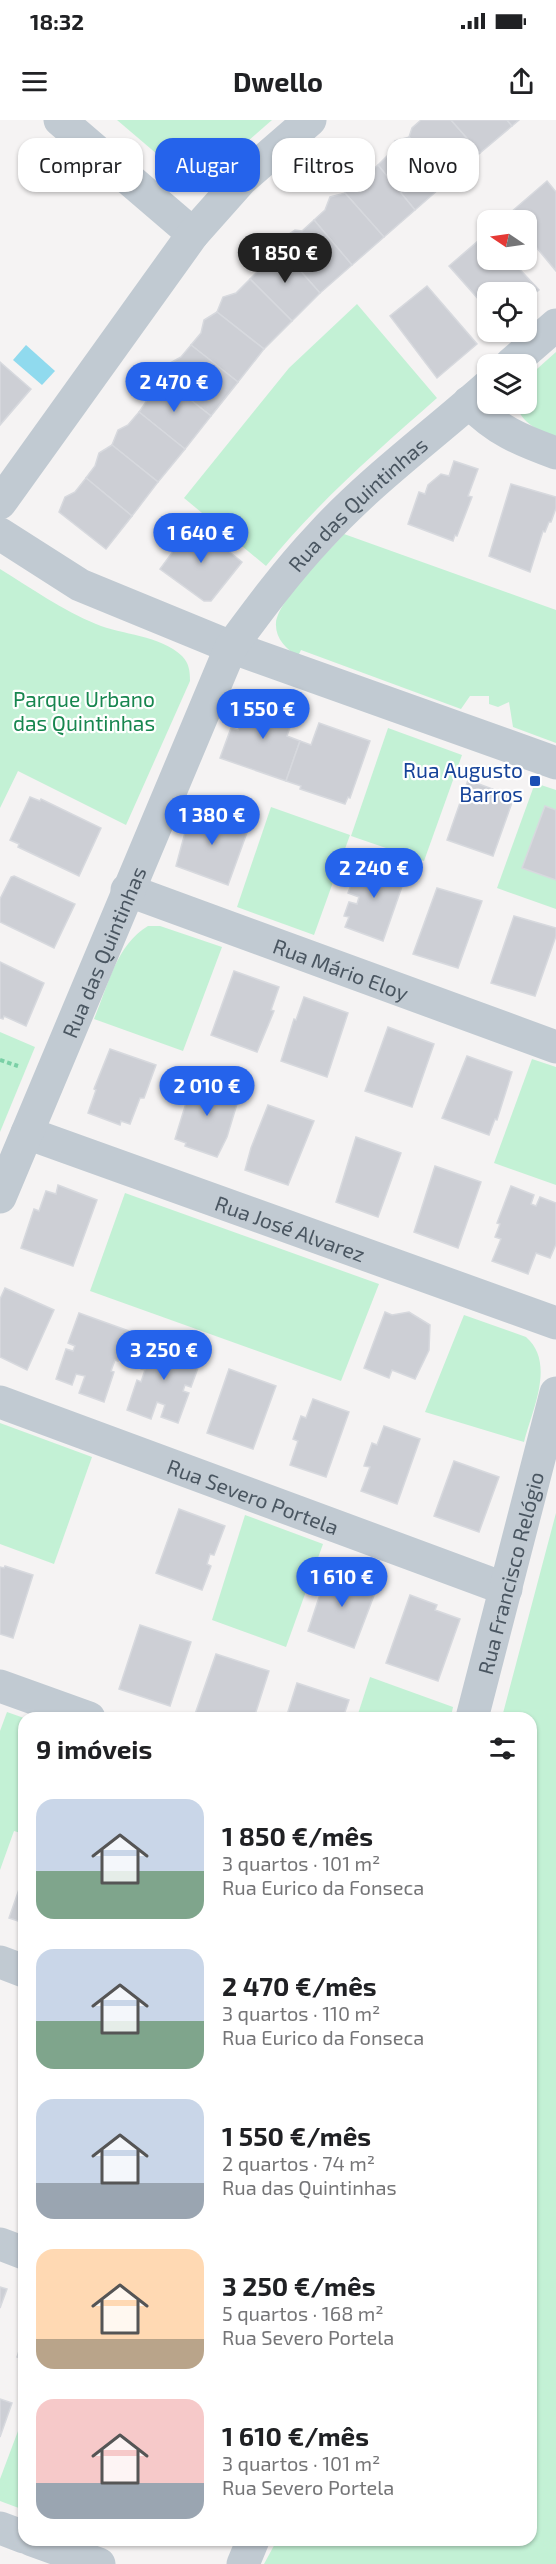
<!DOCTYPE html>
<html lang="pt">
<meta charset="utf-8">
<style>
:root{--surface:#fff;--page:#f6f6f6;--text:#202124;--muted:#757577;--accent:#2563eb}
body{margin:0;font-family:"Exo 2",sans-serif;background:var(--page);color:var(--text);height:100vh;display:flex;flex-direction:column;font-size:22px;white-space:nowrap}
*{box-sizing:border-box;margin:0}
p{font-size:20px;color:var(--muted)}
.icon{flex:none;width:33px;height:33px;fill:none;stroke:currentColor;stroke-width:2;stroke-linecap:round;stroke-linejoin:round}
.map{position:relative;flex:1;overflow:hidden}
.panel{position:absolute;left:18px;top:1592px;width:519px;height:834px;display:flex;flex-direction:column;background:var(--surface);border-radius:18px;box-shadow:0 2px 4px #0004}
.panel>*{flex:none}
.guide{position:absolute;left:18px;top:18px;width:520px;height:54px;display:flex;gap:12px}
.needle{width:39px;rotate:283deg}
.controls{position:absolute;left:477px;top:90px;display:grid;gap:12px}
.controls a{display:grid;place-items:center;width:60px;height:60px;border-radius:12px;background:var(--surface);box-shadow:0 2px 4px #0004;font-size:30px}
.price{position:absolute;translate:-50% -51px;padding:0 14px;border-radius:21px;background:var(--accent);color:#fff;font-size:20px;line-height:39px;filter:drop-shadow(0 2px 3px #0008)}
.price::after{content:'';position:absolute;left:50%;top:36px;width:18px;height:14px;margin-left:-9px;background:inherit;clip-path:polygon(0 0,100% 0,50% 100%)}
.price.current{background:#222;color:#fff}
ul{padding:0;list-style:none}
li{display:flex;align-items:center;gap:18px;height:150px;padding:0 18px}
li span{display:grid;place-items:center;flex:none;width:168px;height:120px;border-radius:18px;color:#555}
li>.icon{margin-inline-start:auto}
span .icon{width:72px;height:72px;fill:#fffc;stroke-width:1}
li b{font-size:26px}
h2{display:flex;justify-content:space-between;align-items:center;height:72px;padding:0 18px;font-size:26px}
.pill{padding:0 21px;border-radius:18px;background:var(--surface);box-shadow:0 2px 4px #0004;font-size:21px;line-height:54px}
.pill.current{background:var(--accent);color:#fff}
.status{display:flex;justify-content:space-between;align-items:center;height:42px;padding:0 30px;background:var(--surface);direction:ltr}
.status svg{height:16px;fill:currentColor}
header{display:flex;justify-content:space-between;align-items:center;height:78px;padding:0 18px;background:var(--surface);font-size:27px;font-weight:700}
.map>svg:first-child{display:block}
</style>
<div class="status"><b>18:32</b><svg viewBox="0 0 49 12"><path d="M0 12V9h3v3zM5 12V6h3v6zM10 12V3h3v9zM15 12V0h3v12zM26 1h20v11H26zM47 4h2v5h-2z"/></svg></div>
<header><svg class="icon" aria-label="menu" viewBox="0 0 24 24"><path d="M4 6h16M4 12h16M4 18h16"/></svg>Dwello<svg class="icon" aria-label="share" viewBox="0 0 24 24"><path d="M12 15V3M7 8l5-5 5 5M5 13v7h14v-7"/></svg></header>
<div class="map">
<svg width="556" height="2444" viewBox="0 0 556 2444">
<rect width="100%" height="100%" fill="#f5f3f3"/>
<!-- green -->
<g fill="#c3f1d5">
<path d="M117,0H272L217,48C203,59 193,61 178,52Z"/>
<path d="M357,184L437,278C377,331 317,383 266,446L184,378L289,248Z"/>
<path d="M556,232V318C538,310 522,304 516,284H526L527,256L528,257Z"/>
<path d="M344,414L556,490V623L513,607L509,582L498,587L489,584V576H470L461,589L301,530L298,536C286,529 275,518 276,503C278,480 328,432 344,414Z"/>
<path d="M0,449C31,468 62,490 96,504C122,515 160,515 182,536C189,543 190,551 190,561L126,705L18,651L0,688Z"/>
<polygon points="388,608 462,635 424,741 351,716"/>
<polygon points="535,663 556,670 556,789 497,768"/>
<polygon points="271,687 350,715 314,815 237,787"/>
<path d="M148,806H160L222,827L183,931L94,899C108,866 116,825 148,806Z"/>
<polygon points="0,912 35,927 0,1012"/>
<polygon points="532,939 556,947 556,1065 494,1043"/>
<polygon points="125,1073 379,1164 341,1261 90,1171"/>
<path d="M464,1195L526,1217C556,1243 532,1290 524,1322L425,1292Z"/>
<polygon points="0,1303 92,1337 54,1444 0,1424"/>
<polygon points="556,1393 556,2444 264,2444 277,2420 531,2420 531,1598 502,1597"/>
<polygon points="245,1395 323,1424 286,1527 212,1500"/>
<polygon points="370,1557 453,1587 451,1597 357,1597"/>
<polygon points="7,1592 24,1598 24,1714 14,1711 0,1750 0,1611"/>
<polygon points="24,2295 24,2390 0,2381 0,2359"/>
</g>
<!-- water -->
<polygon fill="#90daee" points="26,225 55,251 42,265 13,240"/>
<!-- building -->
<g fill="#cdcfd5" stroke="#d7d9de" stroke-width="1.5">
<polygon points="421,0 451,0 480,33 447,62 409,17 412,8"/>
<polygon points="451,0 507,0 512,6 480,33"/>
<polygon points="507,0 519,0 512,6"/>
<polygon points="409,17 447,62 415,90 378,45 389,34 395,21"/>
<polygon points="378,45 415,90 384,117 345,73 352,58 365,56"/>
<polygon points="547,61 556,72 556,151 526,115 526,100 517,100 510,93"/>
<polygon points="345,73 384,117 352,145 314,100 325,90 330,77"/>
<polygon points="314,100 352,145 320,173 281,129 289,114 295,110 302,111"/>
<polygon points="485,115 488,117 488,140 511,140 539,170 526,181 526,172 488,172 488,190 449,146"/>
<polygon points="281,129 320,173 292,201 250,159 262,147 267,134"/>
<polygon points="250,159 292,201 264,229 217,192 223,177 236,173"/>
<polygon points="427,166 477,224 437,258 390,196"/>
<polygon points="217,192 264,229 238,262 191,225 201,213 204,200"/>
<polygon points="191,225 238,262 211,296 164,259 170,243 181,237"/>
<polygon points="0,242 31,269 0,305"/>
<polygon points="164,259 211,296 185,329 139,292 148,279 152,266"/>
<polygon points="139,292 185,329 158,362 112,325 118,310 128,305"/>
<polygon points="112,325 158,362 132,396 86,358 95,346 99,333"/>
<polygon points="454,341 478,349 468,376 472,377 457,416 455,415 453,421 408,404 419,372 425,374 428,365 441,354 449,356"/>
<polygon points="86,358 132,396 106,429 59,392 65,377 75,372"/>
<polygon points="511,364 556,377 556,388 551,402 549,402 545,412 543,411 530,452 489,436"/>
<polygon points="194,403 242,442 211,481 204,481 160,449"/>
<polygon points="249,577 273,585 275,581 293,588 292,592 295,592 287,616 300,621 286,661 220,638 231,608 238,610"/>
<polygon points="319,603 370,621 350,678 348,677 345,684 300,669 301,666 286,661 300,621 311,625"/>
<polygon points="468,660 514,677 493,736 447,720"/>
<polygon points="30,677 40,681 41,679 101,708 79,756 18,727 19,724 10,720"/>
<polygon points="545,686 556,690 556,760 522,748"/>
<polygon points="197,688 249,707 228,765 176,746 186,709 189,710"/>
<polygon points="365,741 406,755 383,821 345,807 349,797 344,796 349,782 357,784 359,777 348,773 359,743 363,745"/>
<polygon points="14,756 75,784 54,828 0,802 0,779 11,757"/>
<polygon points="437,768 482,781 458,848 413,834"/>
<polygon points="514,796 556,808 556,816 535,876 491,863"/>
<polygon points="0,842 44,863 26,906 4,896 3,899 0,898"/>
<polygon points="234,851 279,867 271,890 274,891 257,932 211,915"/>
<polygon points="304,877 348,893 327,957 281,941 294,899 296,900"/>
<polygon points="388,907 434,924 412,987 365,971"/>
<polygon points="110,929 156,945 144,978 140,978 130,1004 121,1001 120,1005 88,993 96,970 94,969"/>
<polygon points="467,936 512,952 497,1000 495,999 489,1015 442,998"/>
<polygon points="194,957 240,974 227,1017 217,1037 185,1026 186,1023 175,1019"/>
<polygon points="268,985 314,1001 288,1065 245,1050 251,1028"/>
<polygon points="356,1017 401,1033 378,1097 336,1082"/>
<polygon points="435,1046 481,1062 458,1128 414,1112"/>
<polygon points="58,1065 97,1080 73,1146 21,1128 34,1089 39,1091 46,1071 56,1074"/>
<polygon points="511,1066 534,1075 531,1084 536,1086 540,1077 556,1083 556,1124 550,1138 536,1133 528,1154 492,1141 501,1119 495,1117 500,1104 497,1103"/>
<polygon points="5,1168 54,1190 27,1250 0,1237 0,1179"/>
<polygon points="385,1192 392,1195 409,1192 430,1205 429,1230 415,1259 392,1250 389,1258 364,1248"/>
<polygon points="79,1193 129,1211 118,1241 115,1240 111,1251 114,1252 104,1282 79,1273 85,1256 76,1254 72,1265 56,1259 66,1229 73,1231 75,1226 68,1223"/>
<polygon points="152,1219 202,1237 191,1267 185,1265 183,1271 189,1273 178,1303 161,1297 165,1285 157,1282 151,1299 127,1290 137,1260 141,1262 145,1250 141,1249"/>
<polygon points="229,1249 276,1266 253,1329 207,1313"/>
<polygon points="313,1279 349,1292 326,1357 290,1345 298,1321 293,1319 301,1296 306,1298"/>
<polygon points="384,1306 420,1319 397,1384 361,1371 370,1347 364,1346 372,1323 377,1325"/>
<polygon points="454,1341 499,1357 479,1412 434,1396"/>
<polygon points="179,1389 225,1406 214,1435 210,1434 207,1444 211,1446 202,1470 156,1453"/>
<polygon points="5,1446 33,1455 13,1518 0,1514 0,1447 4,1448"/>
<polygon points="328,1450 378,1465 354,1528 308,1511"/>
<polygon points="410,1475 437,1485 435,1490 460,1499 438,1561 386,1543"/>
<polygon points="140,1505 191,1522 170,1586 119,1569"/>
<polygon points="216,1534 269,1551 254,1598 194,1597"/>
<polygon points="297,1563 349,1580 343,1598 286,1598"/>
<polygon points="24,1755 24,1803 9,1798"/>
<polygon points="0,2167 7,2169 0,2188"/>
<polygon points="24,2216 24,2239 17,2237"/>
<polygon points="0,2279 12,2283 0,2317"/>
</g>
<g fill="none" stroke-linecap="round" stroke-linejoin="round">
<!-- path -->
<polyline stroke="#7ad0a6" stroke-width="4" stroke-dasharray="4.5 3" stroke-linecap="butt" points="0,940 18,946"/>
<!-- minor -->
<g stroke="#c1cad2" stroke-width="33">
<polyline points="60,0 193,114"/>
<polyline points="511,244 556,205"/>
<path d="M469,282C496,310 520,320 556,333"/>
<polyline points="0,383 193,114 241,60 310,0"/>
<polyline points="0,414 80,465 231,527 556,643"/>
<path id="s1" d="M127,770L556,927"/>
<path id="s2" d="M27,1013L556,1203"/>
<path id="s3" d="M0,1077L231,527C259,489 287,451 320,416C370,361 432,316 488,266"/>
<path id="s4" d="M0,1282L506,1469"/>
<polyline points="0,1566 89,1598"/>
<path id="s5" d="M472,1598L556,1273"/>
<polyline points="0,1842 24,1851"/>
<polyline points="0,2124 24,2133"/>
<polyline points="0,2408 24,2417"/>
<polyline points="32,2420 99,2444"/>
<polyline points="243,2444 253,2420"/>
</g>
</g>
<!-- markers -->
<rect fill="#1a4fb4" stroke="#fff" stroke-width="2" x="529" y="655" width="12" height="12" rx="3"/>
<g text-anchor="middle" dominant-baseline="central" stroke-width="4.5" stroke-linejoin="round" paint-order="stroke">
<!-- street labels -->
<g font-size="21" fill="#4a5661" stroke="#fff">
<text stroke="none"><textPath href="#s3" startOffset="788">Rua das Quintinhas</textPath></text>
<text stroke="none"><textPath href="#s3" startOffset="266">Rua das Quintinhas</textPath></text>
<text stroke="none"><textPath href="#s1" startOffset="228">Rua Mário Eloy</textPath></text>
<text stroke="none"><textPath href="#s2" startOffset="280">Rua José Alvarez</textPath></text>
<text stroke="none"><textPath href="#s4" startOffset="270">Rua Severo Portela</textPath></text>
<text stroke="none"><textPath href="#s5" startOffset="150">Rua Francisco Relógio</textPath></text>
</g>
<!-- park labels -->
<g font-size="21" fill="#17864f" stroke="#fff">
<text x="84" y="578">Parque Urbano<tspan x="84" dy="24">das Quintinhas</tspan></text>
</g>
<!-- transit labels -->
<g font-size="21" fill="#164399" stroke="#fff" text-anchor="end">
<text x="523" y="649">Rua Augusto<tspan x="523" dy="24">Barros</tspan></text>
</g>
</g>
</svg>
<div class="controls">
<a><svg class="needle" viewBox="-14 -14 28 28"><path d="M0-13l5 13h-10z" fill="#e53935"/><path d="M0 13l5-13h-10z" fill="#757577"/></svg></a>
<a><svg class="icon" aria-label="locate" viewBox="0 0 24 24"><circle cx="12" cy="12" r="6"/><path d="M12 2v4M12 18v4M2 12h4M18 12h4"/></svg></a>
<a><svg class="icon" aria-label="layers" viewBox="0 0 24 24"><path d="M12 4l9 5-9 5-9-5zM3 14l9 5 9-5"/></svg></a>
</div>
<b class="price current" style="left:285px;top:164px">1 850 €</b>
<b class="price" style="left:174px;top:293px">2 470 €</b>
<b class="price" style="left:201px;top:444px">1 640 €</b>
<b class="price" style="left:263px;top:620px">1 550 €</b>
<b class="price" style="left:212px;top:726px">1 380 €</b>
<b class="price" style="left:374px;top:779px">2 240 €</b>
<b class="price" style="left:207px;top:997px">2 010 €</b>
<b class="price" style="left:164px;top:1261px">3 250 €</b>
<b class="price" style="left:342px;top:1488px">1 610 €</b>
<div class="guide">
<a class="pill">Comprar</a>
<a class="pill current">Alugar</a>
<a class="pill">Filtros</a>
<a class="pill">Novo</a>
</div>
<section class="panel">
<h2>9 imóveis<svg class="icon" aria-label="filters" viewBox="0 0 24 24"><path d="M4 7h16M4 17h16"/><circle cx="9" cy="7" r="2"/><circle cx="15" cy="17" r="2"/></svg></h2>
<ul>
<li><span style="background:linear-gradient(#c9d6e8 60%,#7fa58c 0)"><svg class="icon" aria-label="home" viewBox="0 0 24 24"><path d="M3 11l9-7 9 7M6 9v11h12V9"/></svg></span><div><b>1 850 €/mês</b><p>3 quartos · 101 m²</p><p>Rua Eurico da Fonseca</p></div></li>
<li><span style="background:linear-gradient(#c9d6e8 60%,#7fa58c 0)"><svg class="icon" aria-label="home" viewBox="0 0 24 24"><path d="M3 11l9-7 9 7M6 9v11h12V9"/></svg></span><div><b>2 470 €/mês</b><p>3 quartos · 110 m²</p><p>Rua Eurico da Fonseca</p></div></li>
<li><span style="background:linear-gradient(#c9d6e8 70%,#9aa5b1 0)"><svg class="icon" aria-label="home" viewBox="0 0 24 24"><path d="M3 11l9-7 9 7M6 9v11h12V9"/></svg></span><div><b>1 550 €/mês</b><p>2 quartos · 74 m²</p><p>Rua das Quintinhas</p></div></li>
<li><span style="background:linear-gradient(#ffd9b3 75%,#b9a48a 0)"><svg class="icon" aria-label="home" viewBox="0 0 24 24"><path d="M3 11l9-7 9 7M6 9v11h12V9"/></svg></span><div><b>3 250 €/mês</b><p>5 quartos · 168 m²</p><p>Rua Severo Portela</p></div></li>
<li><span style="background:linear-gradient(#f6c9c9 70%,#9aa5b1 0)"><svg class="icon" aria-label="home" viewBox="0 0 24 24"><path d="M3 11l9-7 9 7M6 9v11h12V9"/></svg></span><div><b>1 610 €/mês</b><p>3 quartos · 101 m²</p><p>Rua Severo Portela</p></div></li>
</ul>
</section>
</div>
